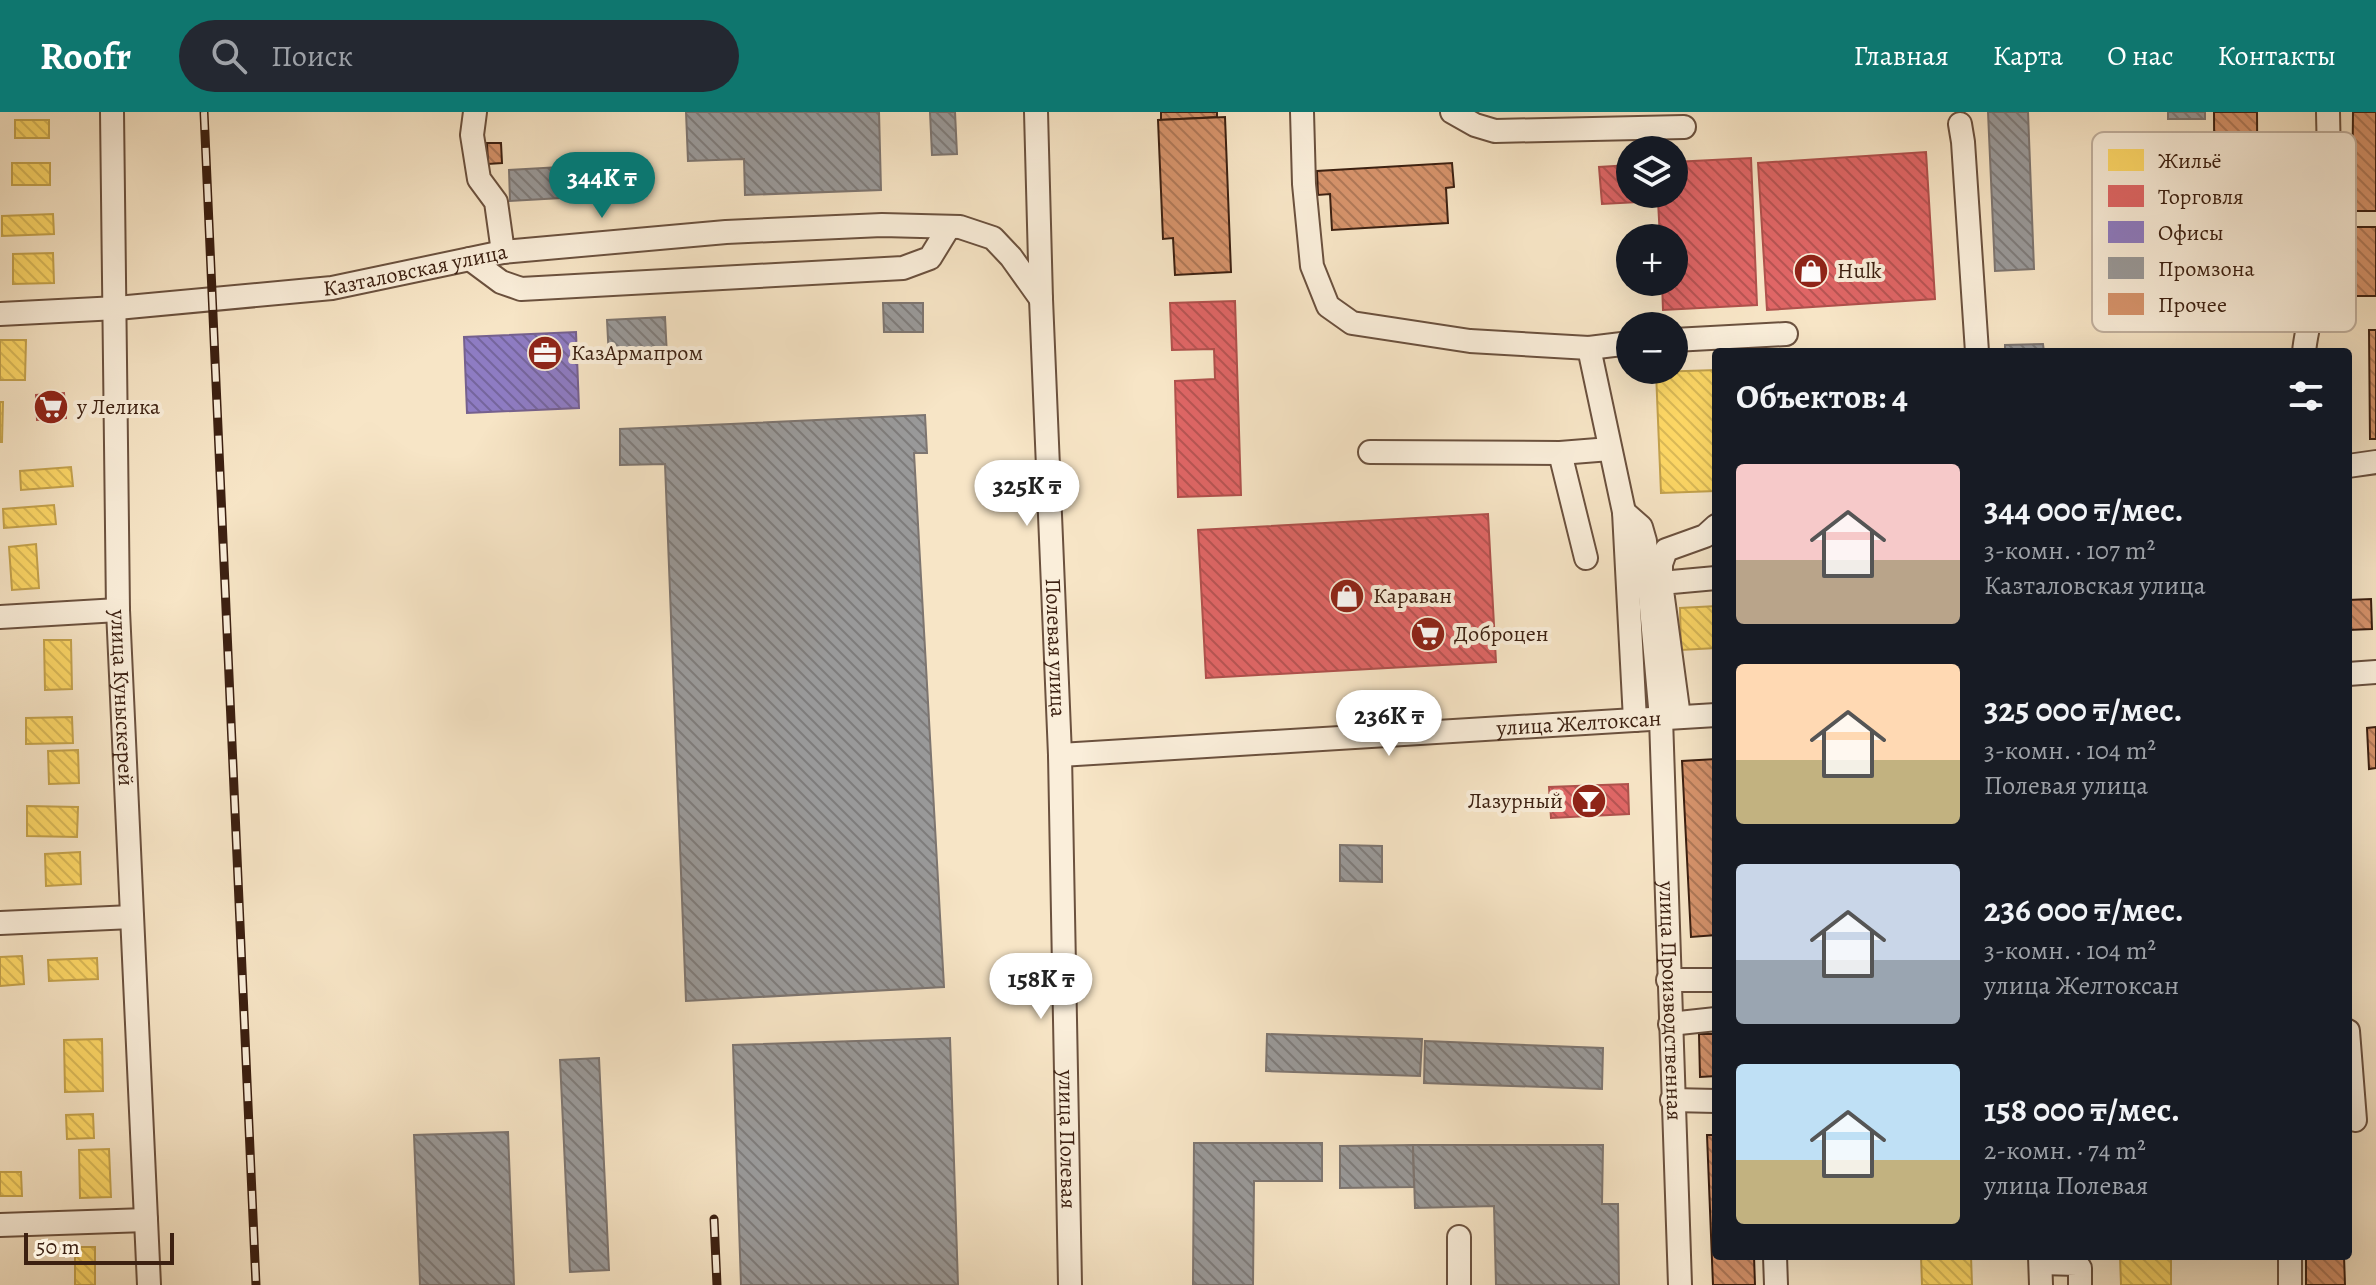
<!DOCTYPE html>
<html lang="ru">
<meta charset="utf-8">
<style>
:root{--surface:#171b24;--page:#242831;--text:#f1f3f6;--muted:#9ea1a6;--accent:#0f766e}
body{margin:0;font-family:Alegreya,serif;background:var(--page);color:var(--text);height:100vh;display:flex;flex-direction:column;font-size:30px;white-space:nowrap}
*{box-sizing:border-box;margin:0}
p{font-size:26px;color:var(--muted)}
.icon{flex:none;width:44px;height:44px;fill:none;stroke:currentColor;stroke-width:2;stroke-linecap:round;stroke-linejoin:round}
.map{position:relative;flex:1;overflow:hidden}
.sheet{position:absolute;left:1712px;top:236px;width:640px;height:912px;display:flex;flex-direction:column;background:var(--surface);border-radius:8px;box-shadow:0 8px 32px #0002}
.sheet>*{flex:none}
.buttons{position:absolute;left:1616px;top:24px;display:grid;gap:16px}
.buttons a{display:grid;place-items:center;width:72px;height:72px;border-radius:50%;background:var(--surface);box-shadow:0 8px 32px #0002;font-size:40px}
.scale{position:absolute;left:24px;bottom:20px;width:150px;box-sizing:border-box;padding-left:8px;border:4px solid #3c2011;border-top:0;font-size:22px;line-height:28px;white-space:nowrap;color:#3c2011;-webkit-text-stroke:6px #faeeda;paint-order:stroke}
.price{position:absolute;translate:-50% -68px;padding:0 18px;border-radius:28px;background:#fff;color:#222;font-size:26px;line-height:52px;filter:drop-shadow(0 2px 4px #0008)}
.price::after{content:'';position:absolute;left:50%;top:48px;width:24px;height:18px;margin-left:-12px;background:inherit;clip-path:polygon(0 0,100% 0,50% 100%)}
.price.selected{background:var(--accent);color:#fff}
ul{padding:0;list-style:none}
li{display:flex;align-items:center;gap:24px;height:200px;padding:0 24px}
li span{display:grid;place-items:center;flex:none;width:224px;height:160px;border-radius:8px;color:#555}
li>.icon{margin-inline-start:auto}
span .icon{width:96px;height:96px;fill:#fffc;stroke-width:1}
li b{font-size:34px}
h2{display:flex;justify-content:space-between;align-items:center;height:96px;padding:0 24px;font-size:34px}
header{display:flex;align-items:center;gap:48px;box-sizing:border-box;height:112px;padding:0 40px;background:var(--accent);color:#fff}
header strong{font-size:38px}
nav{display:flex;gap:44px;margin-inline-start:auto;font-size:28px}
.search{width:560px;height:72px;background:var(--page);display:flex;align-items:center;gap:20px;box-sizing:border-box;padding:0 28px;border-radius:44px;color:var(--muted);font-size:30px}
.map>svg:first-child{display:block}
</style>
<header>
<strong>Roofr</strong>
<div class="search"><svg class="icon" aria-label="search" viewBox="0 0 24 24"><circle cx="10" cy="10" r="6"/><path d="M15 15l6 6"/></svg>Поиск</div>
<nav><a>Главная</a><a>Карта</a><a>О нас</a><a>Контакты</a></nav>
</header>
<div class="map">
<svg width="2376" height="1173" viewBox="0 0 2376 1173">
<defs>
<pattern id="homes-back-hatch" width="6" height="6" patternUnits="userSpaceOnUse" patternTransform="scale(2)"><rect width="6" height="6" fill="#ffd966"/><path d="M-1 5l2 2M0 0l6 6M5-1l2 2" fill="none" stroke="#dbba57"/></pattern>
<pattern id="shops-back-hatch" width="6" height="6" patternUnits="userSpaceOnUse" patternTransform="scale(2)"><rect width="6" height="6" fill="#e06666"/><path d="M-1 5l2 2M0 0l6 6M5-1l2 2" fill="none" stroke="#b75453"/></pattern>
<pattern id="offices-back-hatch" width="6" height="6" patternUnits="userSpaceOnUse" patternTransform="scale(2)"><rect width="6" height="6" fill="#8e7cc3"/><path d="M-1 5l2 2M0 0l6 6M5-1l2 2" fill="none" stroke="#75659d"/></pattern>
<pattern id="industry-back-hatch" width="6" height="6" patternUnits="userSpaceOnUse" patternTransform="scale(2)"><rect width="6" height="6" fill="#999"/><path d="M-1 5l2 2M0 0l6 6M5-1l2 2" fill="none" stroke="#7e7c7b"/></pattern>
<pattern id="building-back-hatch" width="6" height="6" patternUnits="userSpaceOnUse" patternTransform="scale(2)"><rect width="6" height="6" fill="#d6936b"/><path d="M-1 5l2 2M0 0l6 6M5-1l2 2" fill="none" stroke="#af7857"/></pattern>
</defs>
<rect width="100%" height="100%" fill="#f7e5c6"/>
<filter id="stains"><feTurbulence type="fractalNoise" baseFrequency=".0025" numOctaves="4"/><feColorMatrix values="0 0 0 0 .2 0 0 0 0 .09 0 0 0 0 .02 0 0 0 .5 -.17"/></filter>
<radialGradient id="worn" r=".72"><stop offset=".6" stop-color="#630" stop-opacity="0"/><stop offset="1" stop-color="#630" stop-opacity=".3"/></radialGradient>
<!-- homes -->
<g fill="url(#homes-back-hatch)" stroke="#c4a24c" stroke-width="2">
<rect x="15" y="8" width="34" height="18"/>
<rect x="12" y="51" width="38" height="22"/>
<polygon points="53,102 54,122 2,124 2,104"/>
<polygon points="53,141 54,171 13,172 13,142"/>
<polygon points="0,228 26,228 25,268 0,268"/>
<polygon points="1716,258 1716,379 1661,381 1656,260"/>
<polygon points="0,290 3,290 2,330 0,330"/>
<polygon points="71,355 73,374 21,378 20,359"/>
<polygon points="54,393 56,412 4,416 3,397"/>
<polygon points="36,432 39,476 12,478 9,435"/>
<polygon points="1716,494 1716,536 1681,538 1680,496"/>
<polygon points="44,528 71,528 72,577 45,578"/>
<polygon points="72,605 73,631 26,632 26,606"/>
<polygon points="78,638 79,671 49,672 48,639"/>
<polygon points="27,694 78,695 77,725 27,724"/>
<polygon points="80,740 81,772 46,774 45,742"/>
<polygon points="22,844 24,872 0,874 0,845"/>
<polygon points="97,846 98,867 49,869 48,848"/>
<polygon points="102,927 103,979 65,980 64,928"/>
<polygon points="93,1002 94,1026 67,1027 66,1003"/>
<polygon points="109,1037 111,1085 80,1086 79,1038"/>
<polygon points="0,1060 21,1060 22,1084 0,1084"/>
<rect x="75" y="1135" width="20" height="38"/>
<polygon points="1921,1144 1971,1144 1972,1173 1922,1173"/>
<polygon points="2120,1144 2171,1144 2171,1173 2121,1173"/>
</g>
<!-- shops -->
<g fill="url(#shops-back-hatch)" stroke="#af514c" stroke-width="2">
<polygon points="1926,40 1935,187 1767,198 1758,51"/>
<polygon points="1751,46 1757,193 1663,198 1662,170 1674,170 1674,126 1660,126 1658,89 1602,92 1599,55 1630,53 1630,82 1674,82 1674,50"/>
<polygon points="1235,189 1241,383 1178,385 1175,269 1215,267 1214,237 1172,238 1170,191"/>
<polygon points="64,281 66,306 37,308 36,283"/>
<polygon points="1488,402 1496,550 1206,566 1198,418"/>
<polygon points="1628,672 1629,702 1551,706 1549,675"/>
</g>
<!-- offices -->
<polygon fill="url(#offices-back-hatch)" stroke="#75608e" stroke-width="2" points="576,220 579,296 467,301 464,225"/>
<!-- industry -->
<g fill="url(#industry-back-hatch)" stroke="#7d7570" stroke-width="2">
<polygon points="686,0 879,0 881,78 745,83 744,47 688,49"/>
<polygon points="930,0 955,0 957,42 932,43"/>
<polygon points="1988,0 2028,0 2034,157 1995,159"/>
<rect x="2168" y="0" width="37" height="7"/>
<polygon points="560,55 561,86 510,89 509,58"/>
<polygon points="883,191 923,191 923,220 884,220"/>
<polygon points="665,205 667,244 609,247 607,208"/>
<polygon points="2043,232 2044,240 2005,240 2005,233"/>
<polygon points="925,303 927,341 914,341 944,875 686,889 665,352 620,353 620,317"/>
<polygon points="1340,733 1382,734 1382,770 1340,769"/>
<polygon points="1267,922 1422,927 1420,964 1266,959"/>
<polygon points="950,926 958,1173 741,1173 733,933"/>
<polygon points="1425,929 1603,936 1602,977 1424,971"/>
<polygon points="599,946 609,1158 570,1160 560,948"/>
<polygon points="508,1020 514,1173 420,1173 414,1023"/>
<polygon points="1194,1031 1322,1031 1322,1069 1254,1069 1253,1173 1193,1173"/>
<polygon points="1413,1033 1414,1075 1340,1076 1340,1034"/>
<polygon points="1413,1033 1603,1033 1602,1092 1618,1092 1619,1173 1496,1173 1494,1094 1415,1096"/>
</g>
<!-- building -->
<g fill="url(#building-back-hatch)" stroke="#3c2011" stroke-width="2">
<polygon points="1161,0 1217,0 1217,5 1161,8"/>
<polygon points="2214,0 2257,0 2258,147 2299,147 2299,171 2215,171"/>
<polygon points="2353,0 2376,0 2376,99 2352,99"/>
<polygon points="1225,5 1231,160 1175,163 1173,126 1163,127 1158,8"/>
<polygon points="487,31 501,31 502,51 488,52"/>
<polygon points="1452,51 1454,75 1446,76 1448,111 1332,118 1330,82 1318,83 1317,59"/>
<rect x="2356" y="115" width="20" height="69"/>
<polygon points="2369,218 2376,218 2376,327 2370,327"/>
<polygon points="2371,487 2372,517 2348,518 2348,488"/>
<polygon points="2376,615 2376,656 2369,657 2367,616"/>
<polygon points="1716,647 1716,823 1691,825 1682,649"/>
<polygon points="1699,922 1716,922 1716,964 1700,965"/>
<polygon points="1707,1023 1716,1023 1716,1144 1754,1144 1755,1173 1713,1173"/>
<polygon points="2306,1144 2344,1144 2345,1173 2306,1173"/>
</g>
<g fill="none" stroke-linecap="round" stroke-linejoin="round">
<!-- minor casing -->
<g stroke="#6b513e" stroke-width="26">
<g id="minor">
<path id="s1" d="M112,0L118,498L149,1173"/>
<polyline points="475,0 472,23 479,67 496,90 503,140"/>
<path id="s2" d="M1036,0L1041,187L1060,643L1070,1173"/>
<polyline points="1302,0 1304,72 1312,154 1328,194 1352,211 1470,229 1589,236 1630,231"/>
<polyline points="1452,0 1475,13 1495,19 1684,15"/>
<polyline points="1960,12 1963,30 1977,240"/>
<polyline points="470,147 501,170 521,177 903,156 930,146 949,115"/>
<path id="s3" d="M0,202L117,196L332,176L503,140L726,120L882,113L960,115L993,126L1011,145L1041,187"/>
<polyline points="1674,228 1786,222"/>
<polyline points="1589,236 1624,400 1635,608"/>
<path d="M2304,240C2307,209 2318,180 2323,149C2331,99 2329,50 2328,0"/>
<polyline points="1370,340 1560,341 1610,337"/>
<polyline points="1560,341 1586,446"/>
<polyline points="2348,354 2376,350"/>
<path id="s4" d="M1624,400L1641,415L1645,429L1661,606L1680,1173"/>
<polyline points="1661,471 1661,452 1666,438 1705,424 1716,414"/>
<polyline points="0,505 118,498"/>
<polyline points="2348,562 2376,560"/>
<polyline points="1679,605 1661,471 1716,466"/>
<path id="s5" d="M1060,643L1716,603"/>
<polyline points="0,811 132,805"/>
<polyline points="1668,868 1716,868"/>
<polyline points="1670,912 1716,907"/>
<polyline points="2348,919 2355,1008"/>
<polyline points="1672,988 1716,989"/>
<polyline points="0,1113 146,1108"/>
<polyline points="1459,1125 1459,1173"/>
<polyline points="1775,1144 1776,1173"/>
<polyline points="2040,1144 2041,1173"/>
<polyline points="2290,1144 2290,1173"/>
<polyline points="2041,1151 2077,1152 2080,1156 2080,1173"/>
</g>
</g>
<!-- minor -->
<use href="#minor" stroke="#faeeda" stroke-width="22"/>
<!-- rail casing -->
<g stroke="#3c2011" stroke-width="9">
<g id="rail">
<polyline points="204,0 256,1173"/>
<polyline points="714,1107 717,1173"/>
</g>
</g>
<!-- rail -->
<use href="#rail" stroke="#faeeda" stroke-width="6" stroke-dasharray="18" stroke-linecap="butt"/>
</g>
<!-- icons -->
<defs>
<g id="shop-disc" transform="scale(1.8)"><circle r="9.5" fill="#8f2418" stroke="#faeeda"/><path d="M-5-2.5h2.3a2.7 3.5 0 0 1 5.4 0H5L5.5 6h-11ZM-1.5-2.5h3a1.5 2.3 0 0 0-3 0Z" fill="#fff"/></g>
<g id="office-disc" transform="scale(1.8)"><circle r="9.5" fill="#8f2418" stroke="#faeeda"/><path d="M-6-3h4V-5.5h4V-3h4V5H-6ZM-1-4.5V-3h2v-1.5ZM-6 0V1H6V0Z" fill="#fff"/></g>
<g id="supermarket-disc" transform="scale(1.8)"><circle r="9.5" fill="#8f2418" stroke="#faeeda"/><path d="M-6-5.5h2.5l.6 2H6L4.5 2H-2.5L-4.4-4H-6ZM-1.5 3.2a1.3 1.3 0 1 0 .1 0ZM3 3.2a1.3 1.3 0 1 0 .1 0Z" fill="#fff"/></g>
<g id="bar-disc" transform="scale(1.8)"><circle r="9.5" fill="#8f2418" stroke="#faeeda"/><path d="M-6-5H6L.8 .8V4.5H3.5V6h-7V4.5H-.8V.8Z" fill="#fff"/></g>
</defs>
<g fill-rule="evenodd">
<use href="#shop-disc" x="1811" y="159"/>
<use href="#office-disc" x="545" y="241"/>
<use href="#supermarket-disc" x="51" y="295"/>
<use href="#shop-disc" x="1347" y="484"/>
<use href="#supermarket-disc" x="1428" y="522"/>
<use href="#bar-disc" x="1589" y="689"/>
</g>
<g text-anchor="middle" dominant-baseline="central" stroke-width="8" stroke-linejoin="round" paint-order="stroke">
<!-- street labels -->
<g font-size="22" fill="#3c2011" stroke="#faeeda">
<text stroke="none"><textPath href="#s3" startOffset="418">Казталовская улица</textPath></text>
<text stroke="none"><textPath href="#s2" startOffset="536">Полевая улица</textPath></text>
<text stroke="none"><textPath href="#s1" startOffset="586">улица Куныскерей</textPath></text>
<text stroke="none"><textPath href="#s5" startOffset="520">улица Желтоксан</textPath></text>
<text stroke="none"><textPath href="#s4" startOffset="498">улица Производственная</textPath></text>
<text stroke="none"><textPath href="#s2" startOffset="1028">улица Полевая</textPath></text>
</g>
<!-- poi labels -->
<g font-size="22" fill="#3c2011" stroke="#faeeda" text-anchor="start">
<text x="1837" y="159">Hulk</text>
<text x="571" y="241">КазАрмапром</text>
<text x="77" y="295">у Лелика</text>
<text x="1373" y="484">Караван</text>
<text x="1454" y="522">Доброцен</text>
<text x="1563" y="689" text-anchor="end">Лазурный</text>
</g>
</g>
<!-- legend -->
<rect x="2092" y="20" width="264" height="200" rx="12" fill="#faeeda" stroke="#c1b09e" stroke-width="2"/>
<rect x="2108" y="37" width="36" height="22" fill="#ffd966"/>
<rect x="2108" y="73" width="36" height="22" fill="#e06666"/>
<rect x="2108" y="109" width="36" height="22" fill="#8e7cc3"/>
<rect x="2108" y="145" width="36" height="22" fill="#999"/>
<rect x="2108" y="181" width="36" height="22" fill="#d6936b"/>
<g font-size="22" fill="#3c2011">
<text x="2158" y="56">Жильё</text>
<text x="2158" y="92">Торговля</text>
<text x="2158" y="128">Офисы</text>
<text x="2158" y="164">Промзона</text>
<text x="2158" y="200">Прочее</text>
</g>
<rect width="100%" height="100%" filter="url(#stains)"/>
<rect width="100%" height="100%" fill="url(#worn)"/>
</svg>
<div class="buttons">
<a><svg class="icon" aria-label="layers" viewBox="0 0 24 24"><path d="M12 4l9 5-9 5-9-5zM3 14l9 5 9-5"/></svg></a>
<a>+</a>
<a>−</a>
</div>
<div class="scale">50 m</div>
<b class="price selected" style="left:602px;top:108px">344K ₸</b>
<b class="price" style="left:1027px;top:416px">325K ₸</b>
<b class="price" style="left:1389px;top:646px">236K ₸</b>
<b class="price" style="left:1041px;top:909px">158K ₸</b>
<section class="sheet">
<h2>Объектов: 4<svg class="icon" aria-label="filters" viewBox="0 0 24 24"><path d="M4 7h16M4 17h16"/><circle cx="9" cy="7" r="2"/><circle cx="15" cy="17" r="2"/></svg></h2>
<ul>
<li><span style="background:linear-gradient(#f6c9c9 60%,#b9a48a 0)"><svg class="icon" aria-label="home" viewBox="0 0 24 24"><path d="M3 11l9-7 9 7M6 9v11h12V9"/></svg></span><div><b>344 000 ₸/мес.</b><p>3-комн. · 107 m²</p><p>Казталовская улица</p></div></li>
<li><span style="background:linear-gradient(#ffd9b3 60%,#c2b280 0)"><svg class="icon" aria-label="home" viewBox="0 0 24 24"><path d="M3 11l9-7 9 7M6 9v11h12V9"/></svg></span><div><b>325 000 ₸/мес.</b><p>3-комн. · 104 m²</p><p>Полевая улица</p></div></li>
<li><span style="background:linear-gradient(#c9d6e8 60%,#9aa5b1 0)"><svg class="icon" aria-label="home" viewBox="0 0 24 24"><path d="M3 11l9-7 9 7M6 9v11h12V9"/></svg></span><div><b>236 000 ₸/мес.</b><p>3-комн. · 104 m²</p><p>улица Желтоксан</p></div></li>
<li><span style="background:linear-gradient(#bfe0f5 60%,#c2b280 0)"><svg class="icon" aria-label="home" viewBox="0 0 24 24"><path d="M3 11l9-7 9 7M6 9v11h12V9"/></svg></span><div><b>158 000 ₸/мес.</b><p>2-комн. · 74 m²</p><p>улица Полевая</p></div></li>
</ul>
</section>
</div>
